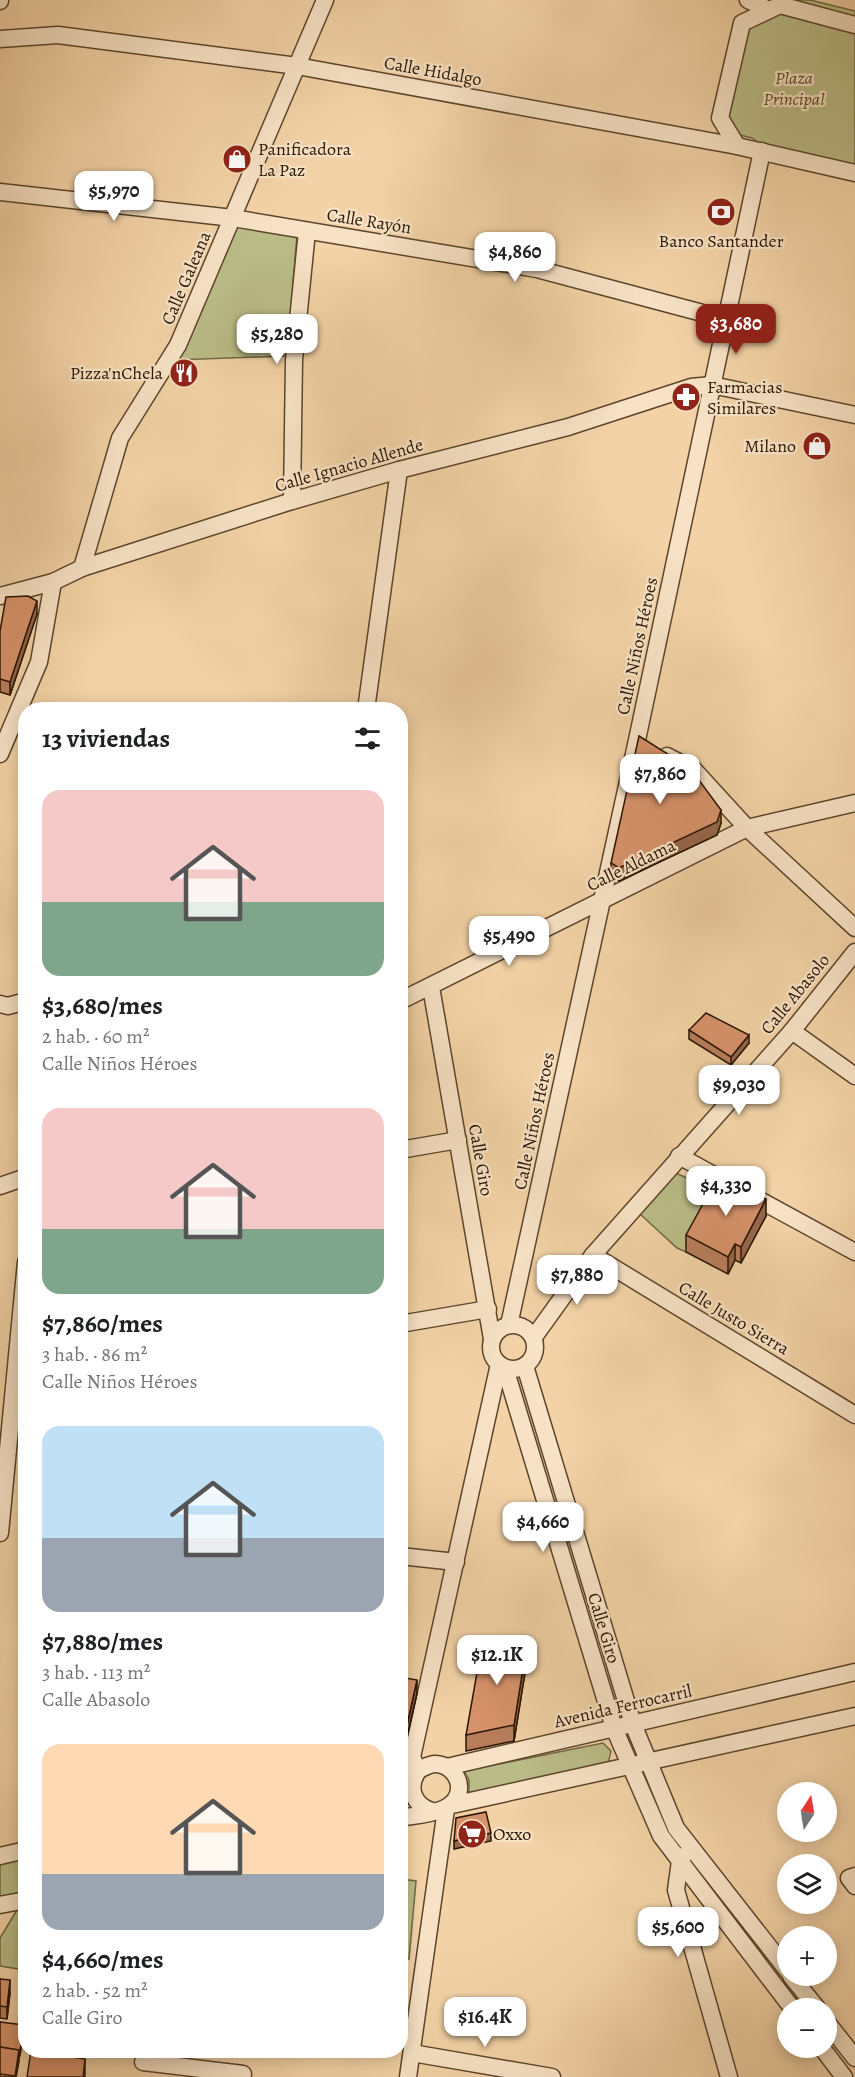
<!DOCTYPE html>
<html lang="es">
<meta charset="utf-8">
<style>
:root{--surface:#fff;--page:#f6f6f6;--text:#202124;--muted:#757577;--accent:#8f2418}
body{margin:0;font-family:Alegreya,serif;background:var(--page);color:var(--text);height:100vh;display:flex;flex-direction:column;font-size:22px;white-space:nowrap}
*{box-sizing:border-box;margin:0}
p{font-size:20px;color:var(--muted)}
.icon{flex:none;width:33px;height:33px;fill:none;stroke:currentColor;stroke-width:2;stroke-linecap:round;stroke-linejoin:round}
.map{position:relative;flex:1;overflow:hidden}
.panel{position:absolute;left:18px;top:702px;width:390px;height:1356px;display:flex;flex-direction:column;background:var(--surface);border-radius:24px;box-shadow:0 3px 15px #0003}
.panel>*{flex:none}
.needle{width:39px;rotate:12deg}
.buttons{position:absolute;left:777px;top:1782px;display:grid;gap:12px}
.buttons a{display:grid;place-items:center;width:60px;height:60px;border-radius:50%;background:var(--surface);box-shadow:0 3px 15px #0003;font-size:30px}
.price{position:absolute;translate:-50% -51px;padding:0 14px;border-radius:12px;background:#fff;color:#222;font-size:20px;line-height:39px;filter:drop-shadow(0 2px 3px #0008)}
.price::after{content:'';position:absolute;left:50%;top:36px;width:18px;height:14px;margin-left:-9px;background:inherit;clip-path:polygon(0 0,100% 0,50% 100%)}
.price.selected{background:var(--accent);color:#fff}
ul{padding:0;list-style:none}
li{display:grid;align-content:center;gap:12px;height:318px;padding:0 24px}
li span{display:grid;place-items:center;height:186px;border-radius:18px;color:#555}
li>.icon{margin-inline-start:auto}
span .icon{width:108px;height:108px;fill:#fffc;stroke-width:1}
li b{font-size:26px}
h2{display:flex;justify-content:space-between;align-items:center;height:72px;padding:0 24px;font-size:26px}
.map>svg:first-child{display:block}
</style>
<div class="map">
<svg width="855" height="2077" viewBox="0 0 855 2077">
<rect width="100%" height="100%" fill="#f2d2a6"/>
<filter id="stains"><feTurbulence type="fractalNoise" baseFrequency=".00333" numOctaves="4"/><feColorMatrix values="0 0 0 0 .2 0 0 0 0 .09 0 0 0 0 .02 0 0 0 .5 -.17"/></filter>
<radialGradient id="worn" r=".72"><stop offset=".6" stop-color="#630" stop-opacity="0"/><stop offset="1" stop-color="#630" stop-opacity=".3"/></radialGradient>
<!-- green -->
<g fill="#babc87" stroke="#726944" stroke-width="1.5">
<polygon points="792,0 810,0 855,11 855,179 766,148 752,138 740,135 725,112 744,27"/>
<polygon points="235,222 297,235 287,356 175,360"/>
<polygon points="673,1172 713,1189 686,1252 677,1248 640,1214"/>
<polygon points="603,1743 611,1751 608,1764 469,1793 469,1780 464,1771"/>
<polygon points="25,1858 25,1894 0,1899 0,1864"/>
<polygon points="401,1879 416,1881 409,1959 401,1957"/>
<polygon points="25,1908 25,1970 0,1966 0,1938 17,1910"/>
</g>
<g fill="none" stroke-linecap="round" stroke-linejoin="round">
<!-- minor casing -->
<g stroke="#5d452b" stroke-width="19">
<g id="minor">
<polyline points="748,0 769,10"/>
<polyline points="0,1 0,0"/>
<polyline points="780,5 855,25"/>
<polyline points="0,39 58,35 297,66 737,146 855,173"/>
<polyline points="737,146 720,118 742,23 780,5 782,0"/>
<polyline points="0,192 233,218 537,269 725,319"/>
<polyline points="292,501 294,360 307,231"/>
<polyline points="82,568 120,438 178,345 325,0"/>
<polyline points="0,596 53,582 82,568 292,501 399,470 568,427 691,387 712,385 855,415"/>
<polyline points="366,710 399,470"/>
<polyline points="0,754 39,662 53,582"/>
<polyline points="667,756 694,770 747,828 855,928"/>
<polyline points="431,987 492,1339"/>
<polyline points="400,1001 747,828 855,803"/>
<polyline points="0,1004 8,1006 26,1001"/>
<polyline points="792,1031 855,1076"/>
<polyline points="400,1150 458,1140"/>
<polyline points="679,1156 855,1252"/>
<polyline points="0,1186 26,1177"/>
<polyline points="593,1255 855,1415"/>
<polyline points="400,1324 488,1309"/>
<circle cx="513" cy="1347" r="22"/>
<polyline points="509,1325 637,740 762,151"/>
<polyline points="534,1337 593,1255 792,1031 855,952"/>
<polyline points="525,1366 633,1724 676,1828 788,1971"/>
<polyline points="505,1368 614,1728 661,1836 792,2008"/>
<polyline points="0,1533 26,1262"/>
<polyline points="400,1556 456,1562"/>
<polyline points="418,1771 412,1757 499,1364"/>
<path d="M418,1771C407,1787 413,1805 432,1811"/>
<path d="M400,1774C405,1773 411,1773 415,1771C429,1767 431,1760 447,1767L855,1672"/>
<polyline points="452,1805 855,1716"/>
<path d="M400,1818C420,1814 460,1814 459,1787C459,1778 454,1772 447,1767"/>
<polyline points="0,1856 26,1850"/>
<polyline points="683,1856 680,1861 676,1890 729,2077"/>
<polyline points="855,1876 849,1878 855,1886"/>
<polyline points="0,1905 26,1900"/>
<polyline points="791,1976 817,2008"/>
<polyline points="826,2021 855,2058"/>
<polyline points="822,2048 844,2077"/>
<polyline points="412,2053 552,2077"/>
<polyline points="143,2062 243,2074"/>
<polyline points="408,2077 446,1809"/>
</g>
</g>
<!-- minor -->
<use href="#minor" stroke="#f7e2c5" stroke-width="16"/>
</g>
<!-- wall -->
<g fill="#b87e5c" stroke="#2b1602" stroke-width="1.5">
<polygon points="37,614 10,695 0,692 0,631"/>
<polygon points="721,823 717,835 619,881 611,875 611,863"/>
<polygon points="689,1030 749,1043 731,1065 689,1039"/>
<polygon points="766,1216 741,1263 735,1260 728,1274 686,1252 686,1235"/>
<polygon points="528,1654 514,1741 466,1751 466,1735"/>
<polygon points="400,1677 417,1693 405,1746 400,1745"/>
<polygon points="0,1979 10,1993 7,2019 0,2018"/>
<polygon points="0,2022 24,2029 20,2056 19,2056 16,2077 0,2077"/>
</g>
<!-- shaded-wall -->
<g fill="#96664b" stroke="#2b1602" stroke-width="1.5">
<polygon points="37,601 37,614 10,695 10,682"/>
<polygon points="721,810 721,823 717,835 619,881 619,868"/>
<polygon points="749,1035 749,1043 731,1065 731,1057"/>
<polygon points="766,1199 766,1216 741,1263 741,1247"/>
<polygon points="735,1244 735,1260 728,1274 728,1257"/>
<polygon points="528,1637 528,1654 514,1741 514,1725"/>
<polygon points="417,1680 417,1693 405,1746 405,1734"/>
<polygon points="491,1833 491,1841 454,1849 454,1841"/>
<polygon points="10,1980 10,1993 7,2019 7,2007"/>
<polygon points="19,2050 19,2062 16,2077 15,2077"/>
<polygon points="85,2059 85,2077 83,2077"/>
</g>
<!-- building -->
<g fill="#d6926b" stroke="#2b1602" stroke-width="1.5">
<polygon points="28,596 37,601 10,682 0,679 0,631 6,597"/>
<polygon points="639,736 690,768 721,810 717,822 619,868 611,863"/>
<polygon points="706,1013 749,1035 731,1057 689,1030"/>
<polygon points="730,1180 766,1199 741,1247 735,1244 728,1257 686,1235 715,1182"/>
<polygon points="528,1637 514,1725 466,1735 482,1644"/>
<polygon points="400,1677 417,1680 405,1734 400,1733"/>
<polygon points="486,1812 491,1833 454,1841 456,1818"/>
<polygon points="0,1979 10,1980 7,2007 0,2006"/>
<polygon points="0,2022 24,2025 20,2052 18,2052 19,2050 0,2047"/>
<polygon points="0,2047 19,2050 15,2076 0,2074"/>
<polygon points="31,2051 85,2059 83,2077 27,2077"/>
</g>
<!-- icons -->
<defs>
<g id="shop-disc" transform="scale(1.5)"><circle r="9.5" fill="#8f2418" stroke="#f7e2c5"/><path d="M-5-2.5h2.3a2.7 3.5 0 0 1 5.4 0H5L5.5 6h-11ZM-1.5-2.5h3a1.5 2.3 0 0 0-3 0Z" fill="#fff"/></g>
<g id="bank-disc" transform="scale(1.5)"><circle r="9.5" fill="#8f2418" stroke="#f7e2c5"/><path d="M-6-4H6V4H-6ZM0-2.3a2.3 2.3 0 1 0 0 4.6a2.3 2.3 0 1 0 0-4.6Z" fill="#fff"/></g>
<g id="restaurant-disc" transform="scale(1.5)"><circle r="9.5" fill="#8f2418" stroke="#f7e2c5"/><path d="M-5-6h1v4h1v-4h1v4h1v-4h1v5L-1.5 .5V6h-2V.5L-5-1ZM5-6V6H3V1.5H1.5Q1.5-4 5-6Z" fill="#fff"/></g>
<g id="pharmacy-disc" transform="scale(1.5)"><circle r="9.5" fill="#8f2418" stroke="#f7e2c5"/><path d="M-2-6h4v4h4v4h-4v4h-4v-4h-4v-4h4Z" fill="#fff"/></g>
<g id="supermarket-disc" transform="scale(1.5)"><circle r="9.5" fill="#8f2418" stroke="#f7e2c5"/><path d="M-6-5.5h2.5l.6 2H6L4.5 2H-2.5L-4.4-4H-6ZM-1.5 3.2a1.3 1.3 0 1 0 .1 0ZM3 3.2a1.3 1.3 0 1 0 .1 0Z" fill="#fff"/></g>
</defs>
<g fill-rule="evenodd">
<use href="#shop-disc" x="237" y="159"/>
<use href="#bank-disc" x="721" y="212"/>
<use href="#restaurant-disc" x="184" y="373"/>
<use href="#pharmacy-disc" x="686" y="397"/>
<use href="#shop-disc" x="817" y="446"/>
<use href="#supermarket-disc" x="472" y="1834"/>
</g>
<g text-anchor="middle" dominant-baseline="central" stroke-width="4.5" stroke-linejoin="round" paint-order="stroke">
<!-- street labels -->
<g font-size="18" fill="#2b1602" stroke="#f7e2c5">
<text transform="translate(433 71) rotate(10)">Calle Hidalgo</text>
<text transform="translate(369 221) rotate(9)">Calle Rayón</text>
<text transform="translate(186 278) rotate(-67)">Calle Galeana</text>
<text transform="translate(349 465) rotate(-16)">Calle Ignacio Allende</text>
<text transform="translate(637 646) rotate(-78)">Calle Niños Héroes</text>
<text transform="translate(631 865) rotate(-26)">Calle Aldama</text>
<text transform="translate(795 994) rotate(-51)">Calle Abasolo</text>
<text transform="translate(534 1121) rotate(-78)">Calle Niños Héroes</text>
<text transform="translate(481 1160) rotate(80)">Calle Giro</text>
<text transform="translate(734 1318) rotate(31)">Calle Justo Sierra</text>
<text transform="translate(604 1628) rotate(73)">Calle Giro</text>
<text transform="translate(623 1706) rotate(-13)">Avenida Ferrocarril</text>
</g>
<!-- park labels -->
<g font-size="18" font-style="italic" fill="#56482a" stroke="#f7e2c5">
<text x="794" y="78">Plaza<tspan x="794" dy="21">Principal</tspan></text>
</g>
<!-- poi labels -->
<g font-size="18" fill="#2b1602" stroke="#f7e2c5" text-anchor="start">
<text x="258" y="149">Panificadora<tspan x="258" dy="21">La Paz</tspan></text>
<text x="721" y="241" text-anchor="middle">Banco Santander</text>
<text x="163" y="373" text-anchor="end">Pizza'nChela</text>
<text x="707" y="387">Farmacias<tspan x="707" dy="21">Similares</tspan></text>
<text x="796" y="446" text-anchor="end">Milano</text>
<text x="493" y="1834">Oxxo</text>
</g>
</g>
<rect width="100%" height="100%" filter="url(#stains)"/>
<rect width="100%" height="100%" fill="url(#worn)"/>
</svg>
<div class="buttons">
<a><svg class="needle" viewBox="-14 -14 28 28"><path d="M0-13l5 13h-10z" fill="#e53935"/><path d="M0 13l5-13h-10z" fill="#757577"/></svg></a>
<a><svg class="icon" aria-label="layers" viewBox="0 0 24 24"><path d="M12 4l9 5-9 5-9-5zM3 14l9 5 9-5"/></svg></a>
<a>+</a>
<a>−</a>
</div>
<b class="price" style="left:114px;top:222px">$5,970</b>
<b class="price" style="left:515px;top:283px">$4,860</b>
<b class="price selected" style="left:736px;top:355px">$3,680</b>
<b class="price" style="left:277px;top:365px">$5,280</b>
<b class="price" style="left:660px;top:805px">$7,860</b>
<b class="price" style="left:509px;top:967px">$5,490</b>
<b class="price" style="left:739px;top:1116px">$9,030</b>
<b class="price" style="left:726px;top:1217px">$4,330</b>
<b class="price" style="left:577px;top:1306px">$7,880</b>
<b class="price" style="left:543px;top:1553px">$4,660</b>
<b class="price" style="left:497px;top:1686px">$12.1K</b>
<b class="price" style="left:678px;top:1958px">$5,600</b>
<b class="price" style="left:485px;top:2048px">$16.4K</b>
<section class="panel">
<h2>13 viviendas<svg class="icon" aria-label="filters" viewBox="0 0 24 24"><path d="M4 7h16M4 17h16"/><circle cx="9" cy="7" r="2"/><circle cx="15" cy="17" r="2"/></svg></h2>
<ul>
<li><span style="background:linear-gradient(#f6c9c9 60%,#7fa58c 0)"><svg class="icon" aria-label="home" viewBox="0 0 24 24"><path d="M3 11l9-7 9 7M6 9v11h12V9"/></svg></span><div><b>$3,680/mes</b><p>2 hab. · 60 m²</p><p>Calle Niños Héroes</p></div></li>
<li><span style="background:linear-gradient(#f6c9c9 65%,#7fa58c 0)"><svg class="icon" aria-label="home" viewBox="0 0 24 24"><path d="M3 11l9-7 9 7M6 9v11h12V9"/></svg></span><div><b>$7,860/mes</b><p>3 hab. · 86 m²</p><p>Calle Niños Héroes</p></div></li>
<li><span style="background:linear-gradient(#bfe0f5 60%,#9aa5b1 0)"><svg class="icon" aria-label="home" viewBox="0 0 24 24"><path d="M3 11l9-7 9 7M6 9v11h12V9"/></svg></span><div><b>$7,880/mes</b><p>3 hab. · 113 m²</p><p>Calle Abasolo</p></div></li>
<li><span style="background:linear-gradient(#ffd9b3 70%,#9aa5b1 0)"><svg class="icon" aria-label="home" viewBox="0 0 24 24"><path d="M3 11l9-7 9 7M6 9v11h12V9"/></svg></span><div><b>$4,660/mes</b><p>2 hab. · 52 m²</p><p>Calle Giro</p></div></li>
</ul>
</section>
</div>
